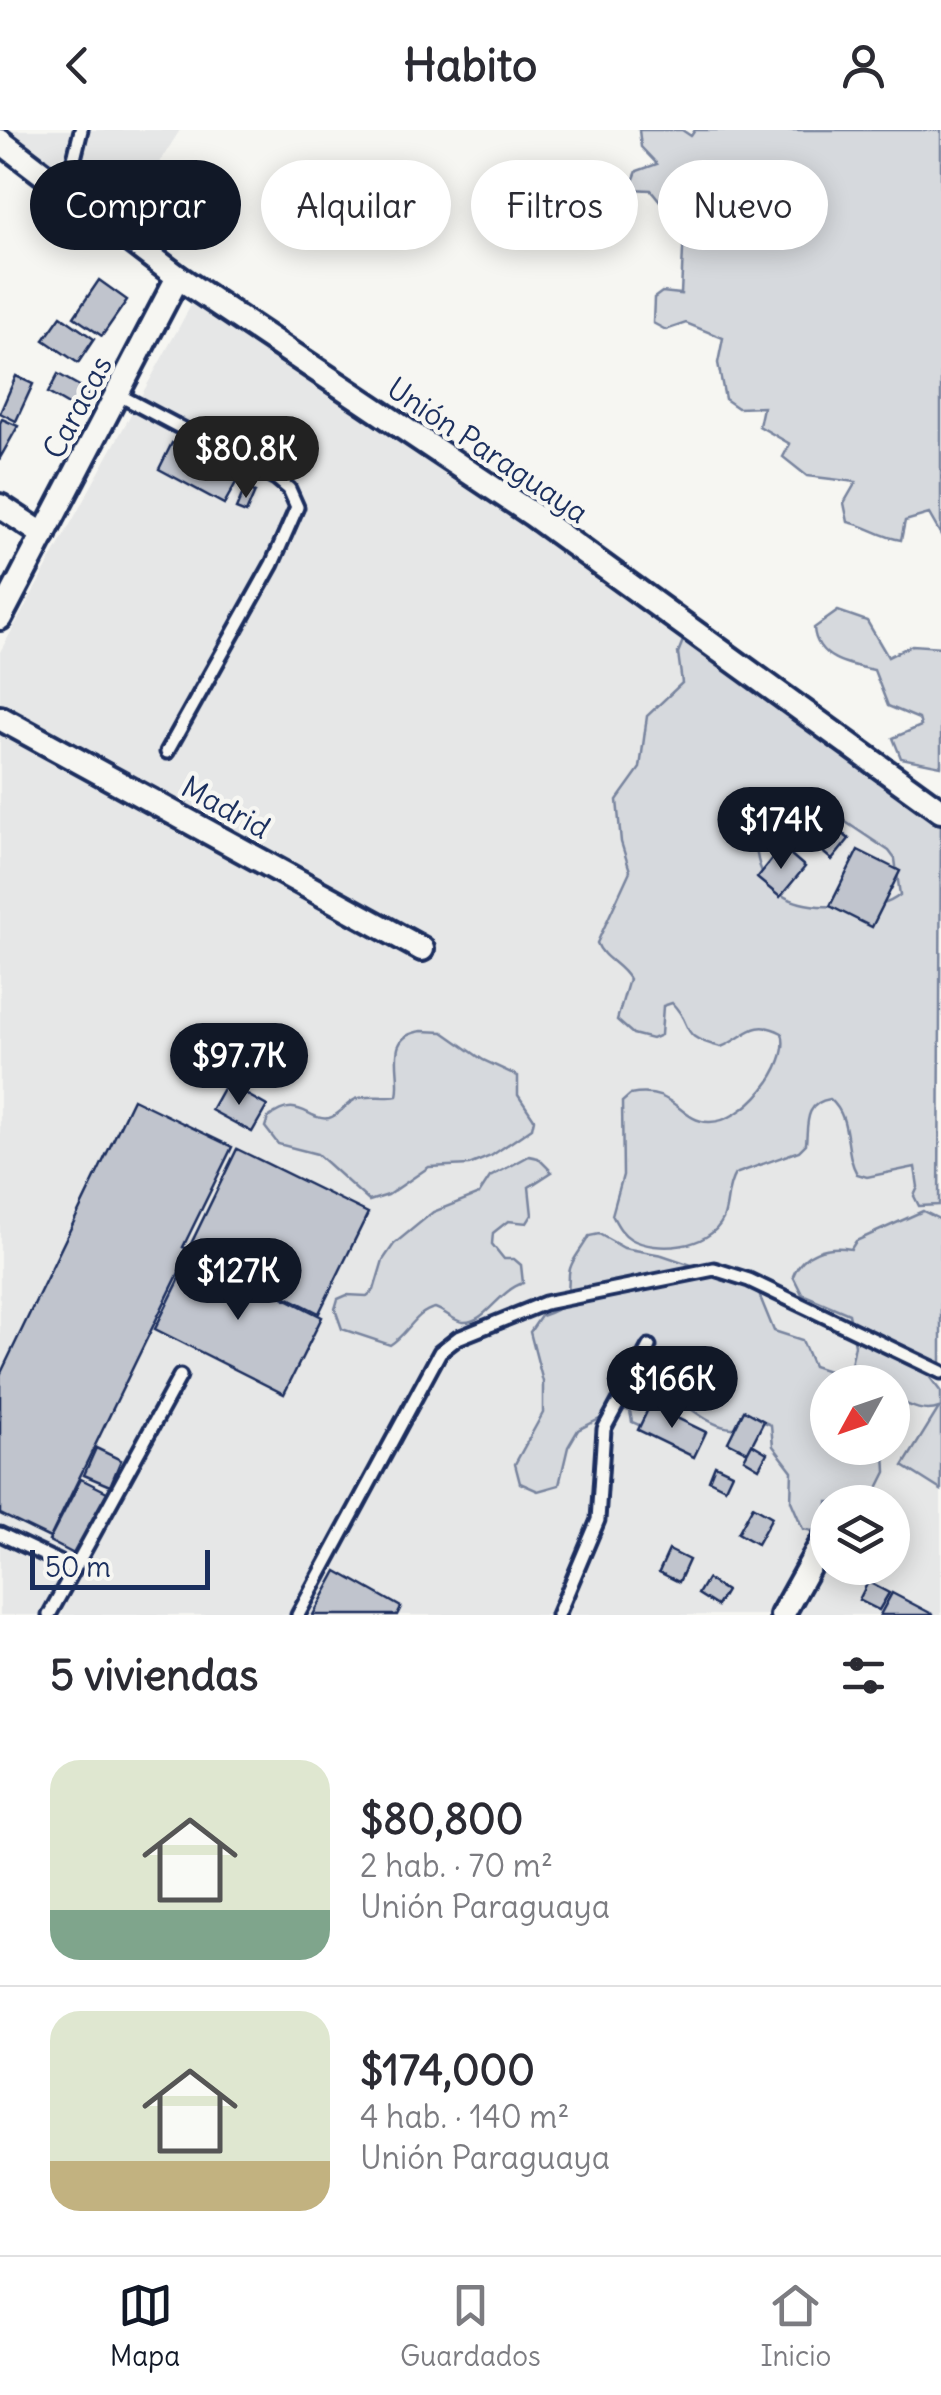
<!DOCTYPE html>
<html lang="es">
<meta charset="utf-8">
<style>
:root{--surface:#fff;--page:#f2f2f3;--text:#2b2b33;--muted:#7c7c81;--line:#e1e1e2;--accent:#111827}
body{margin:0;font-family:Delius,sans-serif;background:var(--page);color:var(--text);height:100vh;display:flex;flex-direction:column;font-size:38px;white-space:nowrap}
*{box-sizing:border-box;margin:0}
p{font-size:32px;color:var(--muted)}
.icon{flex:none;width:55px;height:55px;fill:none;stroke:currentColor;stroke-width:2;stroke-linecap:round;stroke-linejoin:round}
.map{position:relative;height:1485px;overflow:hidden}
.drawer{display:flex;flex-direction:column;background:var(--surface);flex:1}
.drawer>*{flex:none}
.top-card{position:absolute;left:30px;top:30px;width:882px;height:90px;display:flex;gap:20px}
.needle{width:65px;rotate:230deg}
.fabs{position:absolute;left:810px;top:1235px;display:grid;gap:20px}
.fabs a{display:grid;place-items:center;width:100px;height:100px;border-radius:50%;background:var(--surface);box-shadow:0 5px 25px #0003;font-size:50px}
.scale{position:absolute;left:30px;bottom:25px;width:180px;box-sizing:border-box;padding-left:10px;border:5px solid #1b2f5e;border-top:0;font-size:28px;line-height:35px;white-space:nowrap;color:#1b2f5e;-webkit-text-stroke:8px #f6f6f2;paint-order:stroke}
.price{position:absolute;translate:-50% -85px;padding:0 22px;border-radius:35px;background:var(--accent);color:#fff;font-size:32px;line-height:65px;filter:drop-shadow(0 2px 5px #0008)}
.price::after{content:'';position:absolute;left:50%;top:60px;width:30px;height:22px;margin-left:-15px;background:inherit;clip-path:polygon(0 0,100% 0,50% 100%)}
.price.selected{background:#222;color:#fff}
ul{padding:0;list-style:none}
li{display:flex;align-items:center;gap:30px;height:250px;padding:0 50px}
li+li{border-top:2px solid var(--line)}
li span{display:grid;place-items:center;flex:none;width:280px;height:200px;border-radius:30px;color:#555}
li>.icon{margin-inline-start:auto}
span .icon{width:120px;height:120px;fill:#fffc;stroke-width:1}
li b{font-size:42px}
h2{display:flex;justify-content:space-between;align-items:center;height:120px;padding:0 50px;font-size:42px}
.tag{padding:0 35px;border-radius:45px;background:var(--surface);box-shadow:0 5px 25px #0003;font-size:35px;line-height:90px}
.tag.selected{background:var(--accent);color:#fff}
header{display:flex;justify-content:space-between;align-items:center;height:130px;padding:0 50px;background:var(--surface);font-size:45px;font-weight:700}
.tabs{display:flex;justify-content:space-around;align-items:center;height:140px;border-top:2px solid var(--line);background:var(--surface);font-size:28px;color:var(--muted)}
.tabs a{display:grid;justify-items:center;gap:5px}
.tabs .selected{color:var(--accent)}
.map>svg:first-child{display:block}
</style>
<header><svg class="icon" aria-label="back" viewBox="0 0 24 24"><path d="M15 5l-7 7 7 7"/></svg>Habito<svg class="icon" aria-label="person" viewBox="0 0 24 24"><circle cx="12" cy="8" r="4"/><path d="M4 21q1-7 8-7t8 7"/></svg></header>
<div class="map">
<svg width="941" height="1485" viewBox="0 0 941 1485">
<rect width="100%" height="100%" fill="#f6f6f2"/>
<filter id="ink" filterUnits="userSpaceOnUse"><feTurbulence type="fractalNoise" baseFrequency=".01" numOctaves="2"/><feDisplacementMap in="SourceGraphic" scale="20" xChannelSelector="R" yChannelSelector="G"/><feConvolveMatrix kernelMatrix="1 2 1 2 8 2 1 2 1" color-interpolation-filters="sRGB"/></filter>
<g filter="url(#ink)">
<!-- built -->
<g fill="#e6e7e7" fill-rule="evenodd">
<polygon points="0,0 180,0 121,94"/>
<path d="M206,148L941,681V1485H0V522ZM828,1252H892V1318H828ZM828,1372H892V1438H828Z"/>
</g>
<!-- green -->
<g fill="#d6d9dd" stroke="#78849e" stroke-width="2.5" fill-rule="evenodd">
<path d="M639,0H682L691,6L695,0H941V405L929,384L905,391L901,410C880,407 868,396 848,392L844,373L856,352L807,346L783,327L790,314L759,296L763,277L738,278L725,269L718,233L723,208L686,193L666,200L653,193L654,168L662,162L681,164L685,76L660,71L651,60L630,59L637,41L657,34L641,17Z"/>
<path d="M838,481L867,491L888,527L912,515L941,517V636L901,628L893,608L921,596L919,589L888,576L874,540C848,535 816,529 814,498Z"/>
<path d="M686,503L795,590H805L941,674L939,1075L919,1076L914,1066L918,1057L915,1037L867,1047L857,1044C843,1020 853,989 830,969C804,973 808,994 806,1014L799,1021L735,1044C726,1058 729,1074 723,1089C709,1119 656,1123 631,1109C621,1103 617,1094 612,1085L623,1045L622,972L630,965C676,956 678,991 709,992C744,993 792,935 782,903C753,887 745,908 721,917C675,905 696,898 672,873L663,876L661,905L652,909L633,904L617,890L629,849C621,834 603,829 597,813L630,741L621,712L617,670L640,638L647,586L682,553L678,523ZM795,671H814L889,721L895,729L900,765C881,780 868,774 847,776C801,779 760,770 756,716L764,698Z"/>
<path d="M422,901L443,902L483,930L518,946V965L534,989L532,998L491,1026L469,1035L429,1037L388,1065L369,1071L317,1024L278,1014L265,997L268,988C298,963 309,992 329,988C340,985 345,974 356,969C369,964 383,969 397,966C403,943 382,906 422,901Z"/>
<path d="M529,1026L538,1028L552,1042L529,1057L532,1085L527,1093L508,1091L493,1103L492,1114L504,1129H514L521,1135L523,1153C498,1161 485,1194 463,1192C453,1191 445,1181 435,1178C415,1182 408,1204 390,1215L342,1199L335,1179L338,1169L347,1165L367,1166L374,1160L383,1130L394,1114L433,1082L479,1064L490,1047Z"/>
<path d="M923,1081L941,1090V1238L929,1235L928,1245L941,1262V1360L903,1336L939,1278C923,1284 908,1275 893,1268L892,1252L864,1251L851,1235L855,1215L849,1184L802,1164L793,1146C803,1121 827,1115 851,1119L856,1111Z"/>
<path d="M599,1104L624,1118L662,1125L756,1157L774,1201L802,1210L813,1236L841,1245L847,1252H828L827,1261L814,1260L812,1270L827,1283L828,1318H890L885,1322L886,1342L877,1360L845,1372H828L827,1390L812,1401L803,1399L791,1371L792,1341L773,1316L771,1295C755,1286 748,1299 732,1298C712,1297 697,1282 680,1272L661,1275L641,1296L632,1292L630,1281L621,1278L578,1300L568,1317L559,1355L538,1361L520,1353L515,1334L543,1283V1252L530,1202L541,1186C569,1177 568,1171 569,1144C570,1131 583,1118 589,1106Z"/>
</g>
<!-- building -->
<g fill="#c0c4cd" stroke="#1b2f5e" stroke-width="2.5">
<polygon points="108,64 124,74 114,91 98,81"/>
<polygon points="99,150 127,170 102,206 74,187"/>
<polygon points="61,186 94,209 78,233 44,210"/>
<polygon points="58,244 90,262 79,281 48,263"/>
<polygon points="16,246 33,254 16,291 0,283"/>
<polygon points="2,289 18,296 0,328 0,293"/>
<polygon points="172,313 201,329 205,321 227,332 222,340 238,349 224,374 159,339"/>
<polygon points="245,358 255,362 246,383 236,379"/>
<polygon points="814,679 849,709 832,730 797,700"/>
<polygon points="782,717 805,737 780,767 757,748"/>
<polygon points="858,720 900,741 872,797 830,776"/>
<polygon points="226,953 267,976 252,1002 211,980"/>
<polygon points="133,969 232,1017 183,1117 190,1120 50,1408 0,1384 0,1245"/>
<polygon points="237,1019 368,1083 319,1183 189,1118"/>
<polygon points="193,1122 322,1187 284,1264 155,1199"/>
<polygon points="650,1275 706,1302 694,1327 638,1300"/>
<polygon points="744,1280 764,1291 748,1322 728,1312"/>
<polygon points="752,1314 767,1323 759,1338 744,1329"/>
<polygon points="96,1318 121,1330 110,1356 84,1345"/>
<polygon points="715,1335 732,1343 725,1358 709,1350"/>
<polygon points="81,1349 109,1363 78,1426 49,1411"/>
<polygon points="753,1376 772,1387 757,1414 738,1403"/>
<polygon points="669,1420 689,1430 679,1452 659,1442"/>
<polygon points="337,1441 401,1477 397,1485 313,1485"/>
<polygon points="707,1449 726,1461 717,1476 698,1464"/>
<polygon points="868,1452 889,1463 879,1480 859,1470"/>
<polygon points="892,1463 934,1485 880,1485"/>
</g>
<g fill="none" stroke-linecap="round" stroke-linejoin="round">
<!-- service casing -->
<g stroke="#1b2f5e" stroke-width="19">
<g id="service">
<polyline points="66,62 81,0"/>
<polyline points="117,264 276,348 289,359 297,377 272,434 167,622"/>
<polyline points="0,1404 74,1439"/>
<polyline points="49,1485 180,1246"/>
<polyline points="298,1485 440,1222 458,1208 545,1173 714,1139 749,1150 941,1242"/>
<polyline points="558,1485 598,1390 604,1299 649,1216"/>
</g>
</g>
<!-- minor casing -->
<g stroke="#1b2f5e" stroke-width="30">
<g id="minor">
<polyline points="0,11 178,147 533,385 941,681"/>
<polyline points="0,376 44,405"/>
<polyline points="0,488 178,147"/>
<polyline points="0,588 422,819"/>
<polyline points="782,1485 823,1411"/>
</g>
</g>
<!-- service -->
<use href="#service" stroke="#f6f6f2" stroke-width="11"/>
<!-- minor -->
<use href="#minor" stroke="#f6f6f2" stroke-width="22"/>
</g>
</g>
<g text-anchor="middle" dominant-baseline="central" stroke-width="9" stroke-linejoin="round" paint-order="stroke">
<!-- street labels -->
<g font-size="30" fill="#1b2f5e" stroke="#f6f6f2">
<text transform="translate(77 277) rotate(-62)">Caracas</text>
<text transform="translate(488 320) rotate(34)">Unión Paraguaya</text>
<text transform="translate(226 677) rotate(29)">Madrid</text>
</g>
</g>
</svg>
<div class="fabs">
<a><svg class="needle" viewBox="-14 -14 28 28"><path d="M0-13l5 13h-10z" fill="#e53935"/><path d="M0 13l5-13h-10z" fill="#7c7c81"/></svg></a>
<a><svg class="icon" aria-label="layers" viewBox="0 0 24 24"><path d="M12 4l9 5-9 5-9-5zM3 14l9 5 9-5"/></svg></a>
</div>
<div class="scale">50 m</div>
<b class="price selected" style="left:246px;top:371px">$80.8K</b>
<b class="price" style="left:781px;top:742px">$174K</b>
<b class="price" style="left:239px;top:978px">$97.7K</b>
<b class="price" style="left:238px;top:1193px">$127K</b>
<b class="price" style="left:672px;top:1301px">$166K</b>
<div class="top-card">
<a class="tag selected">Comprar</a>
<a class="tag">Alquilar</a>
<a class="tag">Filtros</a>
<a class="tag">Nuevo</a>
</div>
</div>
<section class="drawer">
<h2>5 viviendas<svg class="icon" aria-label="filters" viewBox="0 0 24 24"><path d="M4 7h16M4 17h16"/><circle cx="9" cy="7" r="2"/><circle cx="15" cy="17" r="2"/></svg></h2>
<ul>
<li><span style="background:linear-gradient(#dfe7d0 75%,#7fa58c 0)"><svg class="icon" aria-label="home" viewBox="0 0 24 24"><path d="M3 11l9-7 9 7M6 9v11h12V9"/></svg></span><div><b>$80,800</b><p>2 hab. · 70 m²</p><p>Unión Paraguaya</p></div></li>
<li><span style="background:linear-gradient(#dfe7d0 75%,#c2b280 0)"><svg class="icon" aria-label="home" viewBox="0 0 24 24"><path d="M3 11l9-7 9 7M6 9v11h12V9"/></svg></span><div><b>$174,000</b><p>4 hab. · 140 m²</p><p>Unión Paraguaya</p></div></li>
</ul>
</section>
<nav class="tabs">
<a class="selected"><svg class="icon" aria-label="map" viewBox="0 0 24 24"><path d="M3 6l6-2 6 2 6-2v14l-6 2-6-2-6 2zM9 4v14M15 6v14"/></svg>Mapa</a>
<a><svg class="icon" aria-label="saved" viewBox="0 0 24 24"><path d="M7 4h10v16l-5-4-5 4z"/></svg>Guardados</a>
<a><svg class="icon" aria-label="home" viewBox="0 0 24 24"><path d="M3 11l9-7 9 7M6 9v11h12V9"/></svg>Inicio</a>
</nav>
